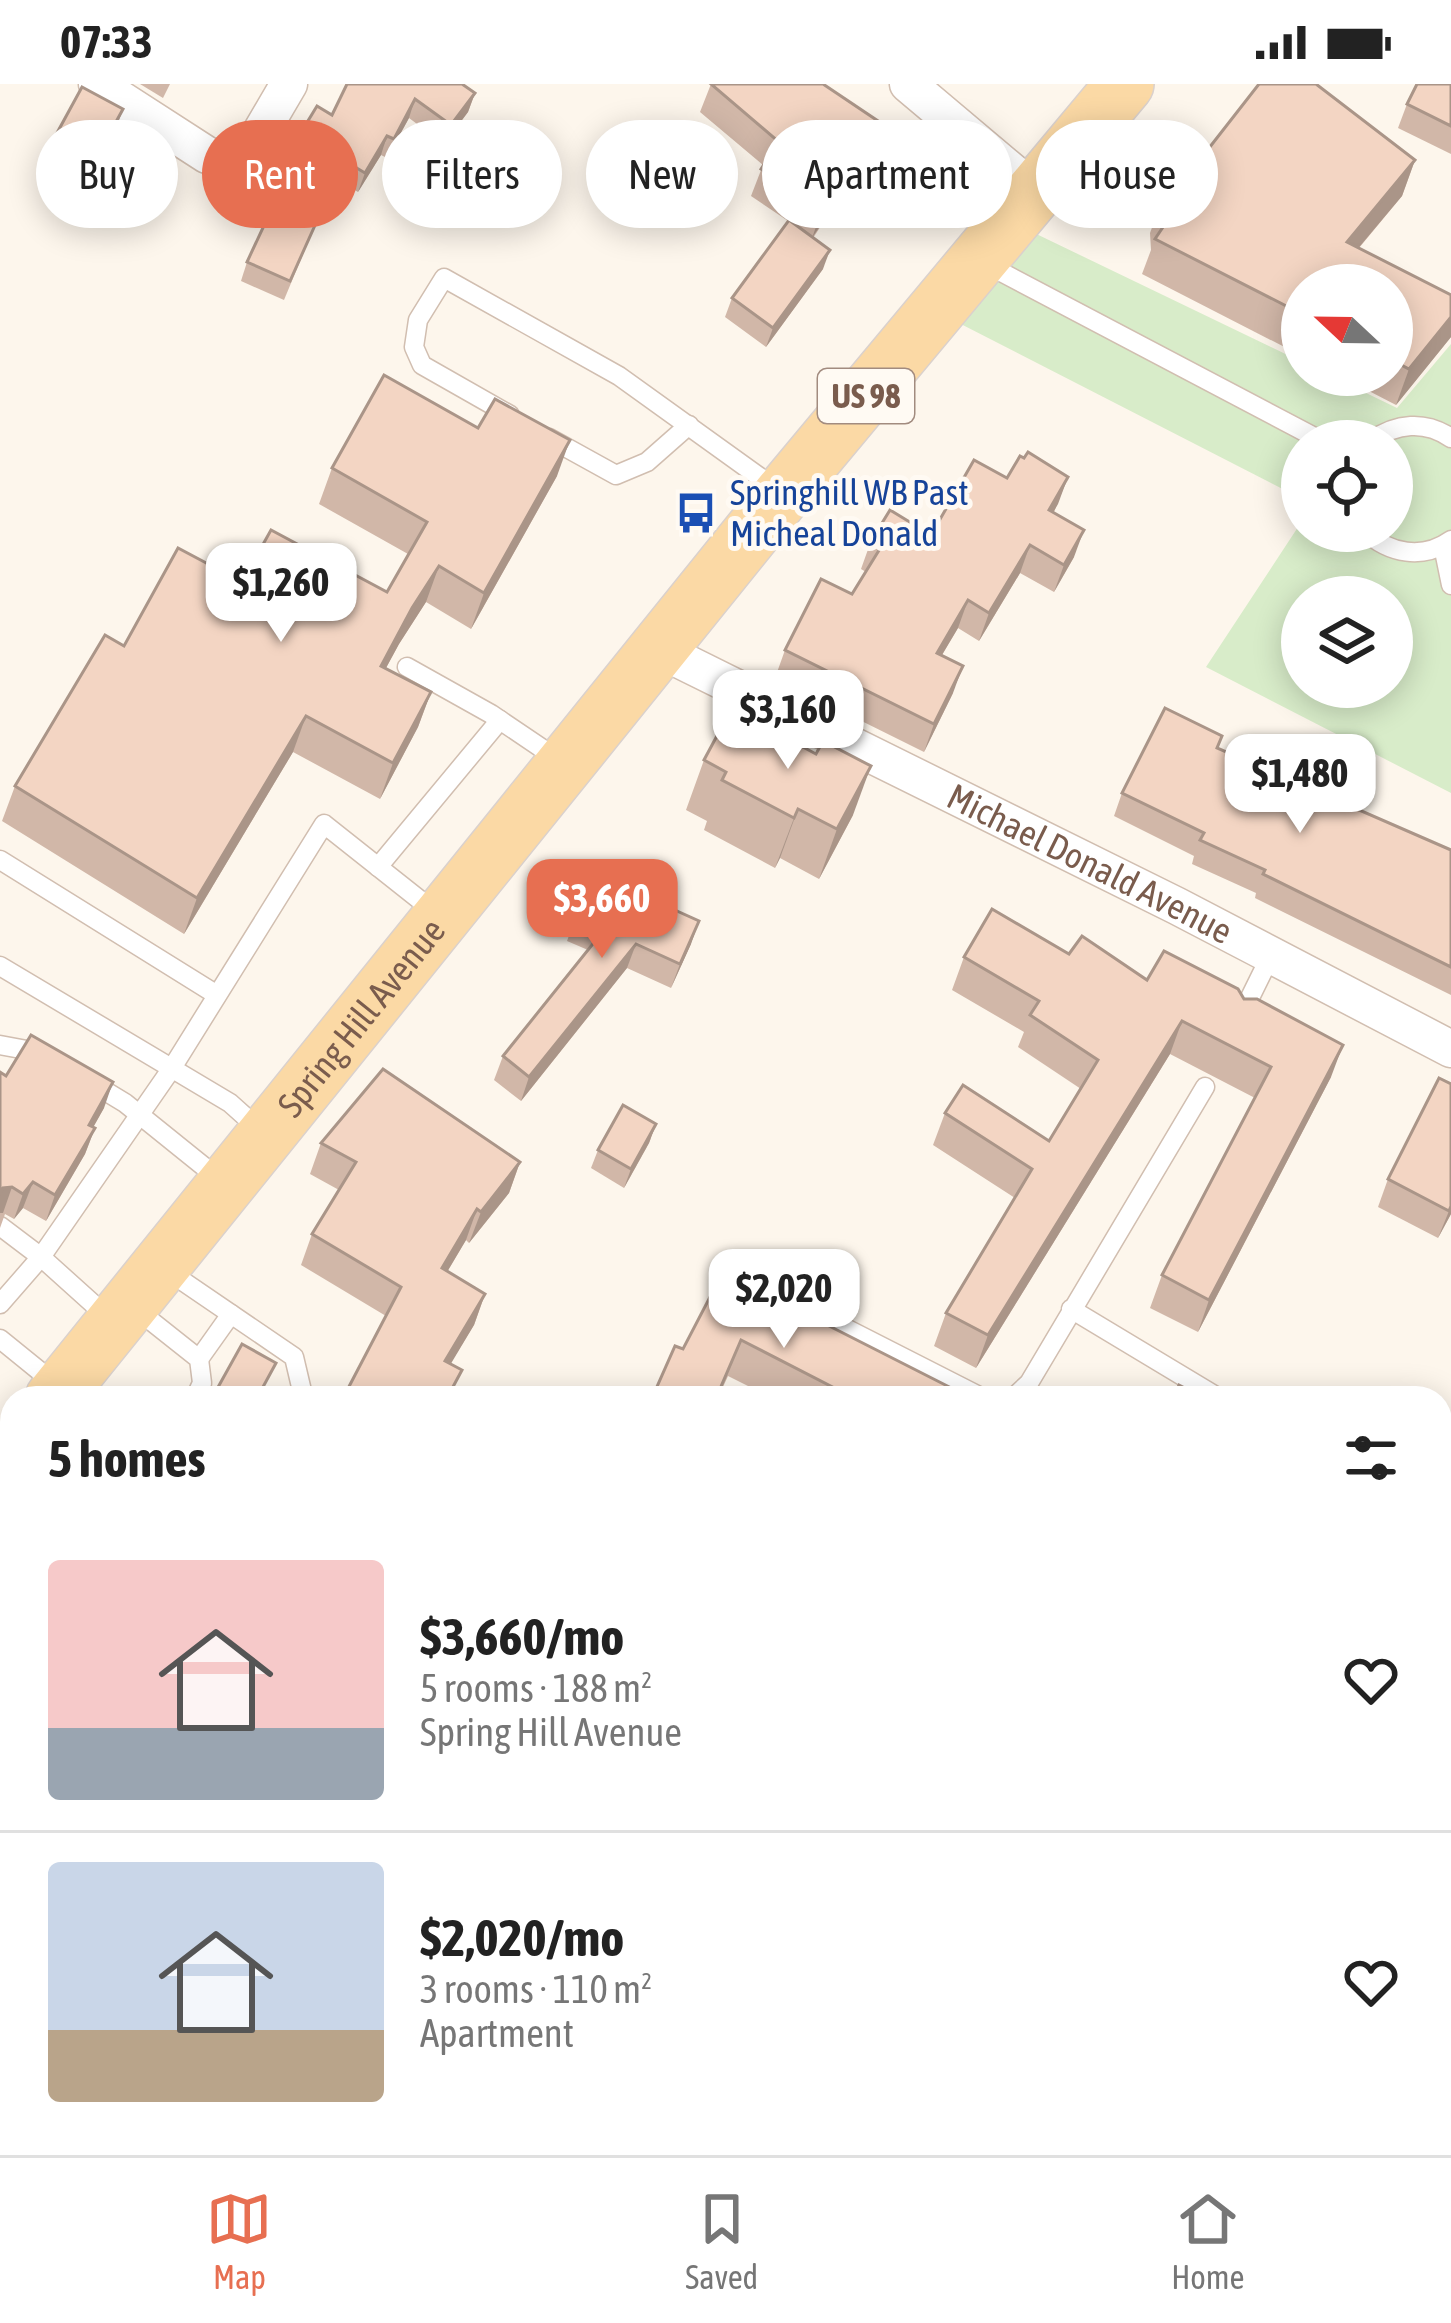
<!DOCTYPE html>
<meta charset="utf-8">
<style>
:root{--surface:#fff;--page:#f6f6f6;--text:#222;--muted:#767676;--line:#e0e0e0;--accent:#e76f51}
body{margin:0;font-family:"Asap Condensed",sans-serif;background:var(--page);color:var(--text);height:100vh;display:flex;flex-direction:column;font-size:45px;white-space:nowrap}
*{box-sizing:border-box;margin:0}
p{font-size:39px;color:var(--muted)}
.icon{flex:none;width:66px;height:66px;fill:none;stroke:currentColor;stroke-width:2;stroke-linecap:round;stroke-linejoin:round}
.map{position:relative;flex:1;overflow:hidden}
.sheet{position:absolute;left:0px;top:1302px;width:1452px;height:771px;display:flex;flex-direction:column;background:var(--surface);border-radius:36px 36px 0 0;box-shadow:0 6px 30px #0003}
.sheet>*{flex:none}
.top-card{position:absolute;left:36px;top:36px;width:1380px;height:108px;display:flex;gap:24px}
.needle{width:78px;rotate:292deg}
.fabs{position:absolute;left:1281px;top:180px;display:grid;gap:24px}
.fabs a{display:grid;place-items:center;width:132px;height:132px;border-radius:50%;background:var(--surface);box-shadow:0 6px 30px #0003;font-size:60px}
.price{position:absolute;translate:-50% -102px;padding:0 27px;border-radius:24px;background:#fff;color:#222;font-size:39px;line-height:78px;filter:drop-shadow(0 3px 6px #0008)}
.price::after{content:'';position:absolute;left:50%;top:72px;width:36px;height:27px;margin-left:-18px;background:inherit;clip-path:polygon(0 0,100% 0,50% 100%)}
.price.selected{background:var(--accent);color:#fff}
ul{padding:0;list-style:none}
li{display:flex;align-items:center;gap:36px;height:300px;padding:0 48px}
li+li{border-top:3px solid var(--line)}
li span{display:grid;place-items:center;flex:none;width:336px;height:240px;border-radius:12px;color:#555}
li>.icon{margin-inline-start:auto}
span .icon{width:144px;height:144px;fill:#fffc;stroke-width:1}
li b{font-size:51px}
h2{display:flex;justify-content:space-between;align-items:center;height:144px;padding:0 48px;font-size:51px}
.tag{padding:0 42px;border-radius:54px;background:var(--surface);box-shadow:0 6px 30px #0003;font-size:42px;line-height:108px}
.tag.selected{background:var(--accent);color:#fff}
.status{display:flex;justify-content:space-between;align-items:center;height:84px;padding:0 60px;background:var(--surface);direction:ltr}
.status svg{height:33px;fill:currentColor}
.tab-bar{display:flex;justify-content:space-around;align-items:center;height:168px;border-top:3px solid var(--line);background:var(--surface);font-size:33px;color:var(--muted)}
.tab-bar a{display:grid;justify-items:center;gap:6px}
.tab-bar .selected{color:var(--accent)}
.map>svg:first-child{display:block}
</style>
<div class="status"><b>07:33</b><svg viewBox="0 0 49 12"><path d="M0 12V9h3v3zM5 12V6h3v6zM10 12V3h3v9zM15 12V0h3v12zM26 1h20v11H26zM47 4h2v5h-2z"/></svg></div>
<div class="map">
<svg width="1451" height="2071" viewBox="0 0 1451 2071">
<rect width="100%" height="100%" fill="#fdf6ec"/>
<!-- green -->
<path fill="#d8ecc9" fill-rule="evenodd" d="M1026,145L1302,278V291H1329L1397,324L1451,260V709L1206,583L1302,437V447H1392V357H1302V415L951,235ZM1302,513H1392V603H1302Z"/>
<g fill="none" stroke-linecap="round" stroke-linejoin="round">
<!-- service casing -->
<g stroke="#d1beb0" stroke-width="21">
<g id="service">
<polyline points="986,180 1322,357"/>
<polyline points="510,331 422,281 414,263 418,236 444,194 619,292 779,407"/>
<polyline points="549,354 616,391 647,378 689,341"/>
<path d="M1371,357C1396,339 1425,336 1451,354"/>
<path d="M1365,447C1389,470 1423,476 1451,456"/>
<polyline points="1443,462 1451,501"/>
<polyline points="407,583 491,630 562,678"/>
<polyline points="0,776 217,911"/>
<polyline points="378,783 500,636"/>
<polyline points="0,882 230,1019 259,1045"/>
<polyline points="1239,936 1271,871"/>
<polyline points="0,961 43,969"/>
<polyline points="92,999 125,1019 223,1098"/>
<polyline points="0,1142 41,1173 0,1220"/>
<polyline points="165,1185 294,1273 302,1307 298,1314"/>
<polyline points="761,1201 983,1314"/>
<polyline points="136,1225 199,1275 202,1299 195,1314"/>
<polyline points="1071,1225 1219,1314"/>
<polyline points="111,1236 41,1173 172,984 324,740 435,828"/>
<polyline points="0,1255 58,1302"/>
<polyline points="199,1275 231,1230"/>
<polyline points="1013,1314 1029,1299 1205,1003"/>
<polyline points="1440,1551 1451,1557"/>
<polyline points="0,1854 12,1860"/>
</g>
</g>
<!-- minor casing -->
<g stroke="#d1beb0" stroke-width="39">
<g id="minor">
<polyline points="97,0 207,71 231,78 248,70 289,0"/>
<polyline points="908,0 1036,108"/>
<path id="s1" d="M660,566L1177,822L1451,965"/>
</g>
</g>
<!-- tertiary casing -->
<g stroke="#d1beb0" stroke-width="48">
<polyline id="tertiary" points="1322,2061 1341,2071"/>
</g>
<!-- primary casing -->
<g stroke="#dad1cd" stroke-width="60">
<g id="primary">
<path id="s2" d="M54,1314L783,410L1125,0"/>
<polyline points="0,1393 12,1369"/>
</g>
</g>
<!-- service -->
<use href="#service" stroke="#fff" stroke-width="18"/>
<!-- minor -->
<use href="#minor" stroke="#fff" stroke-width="36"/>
<!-- tertiary -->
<use href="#tertiary" stroke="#fff" stroke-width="45"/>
<!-- primary -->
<use href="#primary" stroke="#fbd9a5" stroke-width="57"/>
</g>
<!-- wall -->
<g fill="#d1b7a8">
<polygon points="140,0 170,0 163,14"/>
<polygon points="347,0 475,9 468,28 444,60 409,34 387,74 381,71 358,108 293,69 300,50 332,31"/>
<polygon points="711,0 871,66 813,154 823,185 766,263 725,233 732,214 788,137 751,112 763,81 700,28"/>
<polygon points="1451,0 1451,70 1398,44 1407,20"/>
<polygon points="116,44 85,101 45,79 51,60"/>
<polygon points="1202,73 1415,76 1402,112 1359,164 1451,253 1396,321 1338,291 1392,291 1392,201 1302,201 1302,272 1142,190 1151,166 1150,149 1163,113"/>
<polygon points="316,139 284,216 241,197 247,178"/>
<polygon points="332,384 557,392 471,545 426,518 399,560 386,584 431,608 418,643 380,715 293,668 184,850 2,737 15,702 124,562 242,498 387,508 408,470 319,420"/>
<polygon points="1068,393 1054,428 1074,473 1054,508 1020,489 979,557 958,544 942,571 953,609 924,668 775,594 785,566 852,510 866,488 861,485 871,457 931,451 1007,394"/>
<polygon points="1222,652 1218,664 1451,766 1451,911 1255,814 1256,809 1192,780 1194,772 1114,732 1122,709"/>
<polygon points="704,676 853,731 819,795 780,774 775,784 704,746 707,737 686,726"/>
<polygon points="576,833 691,860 671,904 627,884 521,1017 494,996 503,972 588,866 567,857"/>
<polygon points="1069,870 1147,896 1244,915 1331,993 1198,1248 1150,1224 1162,1191 1255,1014 1170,970 976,1284 934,1262 946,1229 1015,1114 933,1061 945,1029 1049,1057 1081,1005 1018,963 1024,948 952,906 964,873"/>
<polygon points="0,988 104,1024 93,1043 95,1044 85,1070 46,1137 23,1124 14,1135 5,1130 0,1144"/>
<polygon points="1451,1000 1451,1130 1438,1154 1378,1123 1388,1095"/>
<polygon points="656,1040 649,1059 624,1104 591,1084 598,1066"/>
<polygon points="321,1059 520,1078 509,1109 469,1159 466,1156 447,1188 485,1210 474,1241 450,1280 386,1232 301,1181 312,1150 339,1106 310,1090"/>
<polygon points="723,1188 971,1314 772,1314 728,1292 718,1314 652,1314 683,1265"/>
<polygon points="0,1539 12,1543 12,1706 0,1700"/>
<polygon points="1440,1553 1451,1559 1451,1660 1440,1655"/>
<polygon points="1451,1866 1451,1994 1443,2008 1440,2007 1440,1871"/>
<polygon points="875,2061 937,2061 932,2071 872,2071"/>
</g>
<!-- shaded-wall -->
<g fill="#aa9588">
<polygon points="475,9 468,28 444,60 451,41"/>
<polygon points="415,15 409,34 387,74 394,55"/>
<polygon points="123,25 116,44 85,101 92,82"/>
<polygon points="881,39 871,66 812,154 822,126"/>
<polygon points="387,52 381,71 358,108 365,89"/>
<polygon points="1415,76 1402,112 1334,193 1347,158"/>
<polygon points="830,166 823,185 766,263 773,244"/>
<polygon points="1451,233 1451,253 1396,321 1409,285"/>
<polygon points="570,356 557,392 471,545 484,509"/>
<polygon points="1068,393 1058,420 1039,453 1049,426"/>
<polygon points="1084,446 1074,473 1054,508 1064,481"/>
<polygon points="1030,461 1020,489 979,557 989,529"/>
<polygon points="439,482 426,518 399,560 368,617 381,582 412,524"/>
<polygon points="968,516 958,544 927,596 937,569"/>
<polygon points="963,582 953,609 924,668 934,640"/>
<polygon points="431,608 418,643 380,715 393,679"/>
<polygon points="306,632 293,668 184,850 197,814"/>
<polygon points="871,682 853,731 819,795 837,745"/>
<polygon points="798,725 780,774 775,784 794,734"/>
<polygon points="699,837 691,860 671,904 680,880"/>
<polygon points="636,860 627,884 521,1017 529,993"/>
<polygon points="1182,937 1170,970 976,1284 988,1251"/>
<polygon points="1343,961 1331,993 1198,1248 1209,1216"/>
<polygon points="113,998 104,1024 80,1067 89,1041"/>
<polygon points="656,1040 649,1059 624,1104 631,1085"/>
<polygon points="95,1044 85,1070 46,1137 55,1111"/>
<polygon points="520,1078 509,1109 469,1159 481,1128"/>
<polygon points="33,1098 23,1124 14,1135 23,1110"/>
<polygon points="12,1103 3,1129 0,1129 0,1109 3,1104"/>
<polygon points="1451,1122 1451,1130 1438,1154"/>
<polygon points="477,1125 466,1156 431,1215 442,1184"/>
<polygon points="485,1210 474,1241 434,1308 445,1277"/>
</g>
<!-- building -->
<g fill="#f3d5c3" stroke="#aa9588" stroke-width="3">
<polygon points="347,0 462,0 475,9 451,41 415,15 394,55 387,52 365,89 300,50 317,22 332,31"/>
<polygon points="711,0 823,0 881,39 822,126 761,85 779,58"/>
<polygon points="1259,0 1316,0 1415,76 1347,158 1451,211 1451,233 1409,285 1392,276 1392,201 1302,201 1302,230 1155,155 1165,140 1163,113 1198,71 1202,73"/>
<polygon points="1417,0 1451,0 1451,42 1407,20"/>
<polygon points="82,3 123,25 92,82 51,60"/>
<polygon points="274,120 316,139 290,197 247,178"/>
<polygon points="789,136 830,166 773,244 732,214"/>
<polygon points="384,291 478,344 495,315 570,356 484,509 439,482 412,524 381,582 431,608 393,679 306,632 197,814 15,702 105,551 124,562 178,464 242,498 271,446 387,508 427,438 332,384"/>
<polygon points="1028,368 1068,393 1049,426 1084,446 1064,481 1030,461 989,529 968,516 937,569 963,582 934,640 785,566 821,495 852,510 881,463 871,457 890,426 931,451 974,376 1007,394 1020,372 1024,374"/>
<polygon points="1165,624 1222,652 1217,664 1451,766 1451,883 1263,790 1265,786 1200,756 1204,749 1122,709"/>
<polygon points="726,635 748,646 753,636 816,670 823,657 871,682 837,745 798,725 794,734 722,696 726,688 704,676"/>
<polygon points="595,790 699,837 680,880 636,860 529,993 503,972 604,846 576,833"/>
<polygon points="992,825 1069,870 1082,852 1147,896 1164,867 1238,905 1244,915 1257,915 1343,961 1209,1216 1162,1191 1271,983 1182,937 988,1251 946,1229 1032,1085 945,1029 963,1001 1049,1057 1098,976 1030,931 1039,917 964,873"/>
<polygon points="31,951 113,998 89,1041 95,1044 55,1111 33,1098 23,1110 12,1103 3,1104 0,1109 0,988 6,992"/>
<polygon points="383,985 520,1078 481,1128 477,1125 442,1184 485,1210 445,1277 462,1286 447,1314 343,1314 401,1203 312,1150 356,1078 321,1059"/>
<polygon points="1439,994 1451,1000 1451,1122 1449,1127 1388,1095"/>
<polygon points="623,1021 656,1040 631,1085 598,1066"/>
<polygon points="723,1188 971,1314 854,1314 741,1256 716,1314 652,1314 675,1262 683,1265"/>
<polygon points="242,1260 276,1279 257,1314 212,1314"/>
<polygon points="1179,1301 1204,1314 1173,1314"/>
<polygon points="0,1539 12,1543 12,1666 0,1661"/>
<polygon points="1440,1553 1451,1559 1451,1618 1440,1613"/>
<polygon points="1445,1862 1451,1866 1451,1980 1440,1974 1440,1871"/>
<polygon points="0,1914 12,1919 12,1965 3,1985 0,1984"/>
<polygon points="897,2061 934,2061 930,2071 892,2071"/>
<polygon points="1120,2061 1197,2061 1192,2071 1116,2071"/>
</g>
<!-- icons -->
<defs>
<g id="bus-bare" transform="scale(3.24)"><path d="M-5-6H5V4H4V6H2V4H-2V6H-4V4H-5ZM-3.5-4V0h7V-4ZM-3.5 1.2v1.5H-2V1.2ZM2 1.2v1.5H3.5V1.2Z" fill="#1a4fb4" stroke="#fffaf3" stroke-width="2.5" paint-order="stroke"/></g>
</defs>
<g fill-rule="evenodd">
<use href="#bus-bare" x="696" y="429"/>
</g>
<g text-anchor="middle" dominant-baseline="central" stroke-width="10" stroke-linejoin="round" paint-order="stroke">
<!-- shield labels -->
<rect fill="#fffaf3" stroke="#a28b7f" stroke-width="3" x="818" y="285" width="96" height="54" rx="9"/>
<g font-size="33" font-weight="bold" fill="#7a5c4d">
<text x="866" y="312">US 98</text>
</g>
<!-- transit labels -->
<g font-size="36" fill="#164399" stroke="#fffaf3" text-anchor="start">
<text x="730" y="408">Springhill WB Past<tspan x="730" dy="41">Micheal Donald</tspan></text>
</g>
<!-- street labels -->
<g font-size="36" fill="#7a5c4d" stroke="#fffaf3">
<text stroke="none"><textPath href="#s1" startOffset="480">Michael Donald Avenue</textPath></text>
<text stroke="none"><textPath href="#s2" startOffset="489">Spring Hill Avenue</textPath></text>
</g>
</g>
</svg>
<div class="fabs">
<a><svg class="needle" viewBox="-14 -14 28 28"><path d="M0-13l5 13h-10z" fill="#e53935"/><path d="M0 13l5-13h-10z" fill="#767676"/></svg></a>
<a><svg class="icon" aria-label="locate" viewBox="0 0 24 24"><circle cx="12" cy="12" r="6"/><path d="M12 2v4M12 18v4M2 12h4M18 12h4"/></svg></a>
<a><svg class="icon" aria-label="layers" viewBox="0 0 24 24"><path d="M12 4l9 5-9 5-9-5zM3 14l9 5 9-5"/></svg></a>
</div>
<b class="price" style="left:281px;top:561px">$1,260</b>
<b class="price" style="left:788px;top:688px">$3,160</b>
<b class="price" style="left:1300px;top:752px">$1,480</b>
<b class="price selected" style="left:602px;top:877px">$3,660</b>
<b class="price" style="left:784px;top:1267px">$2,020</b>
<div class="top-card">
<a class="tag">Buy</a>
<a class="tag selected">Rent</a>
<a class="tag">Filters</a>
<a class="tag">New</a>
<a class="tag">Apartment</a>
<a class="tag">House</a>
</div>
<section class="sheet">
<h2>5 homes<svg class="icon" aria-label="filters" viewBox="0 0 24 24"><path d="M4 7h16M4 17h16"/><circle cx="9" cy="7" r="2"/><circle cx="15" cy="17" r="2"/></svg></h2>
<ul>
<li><span style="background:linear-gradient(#f6c9c9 70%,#9aa5b1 0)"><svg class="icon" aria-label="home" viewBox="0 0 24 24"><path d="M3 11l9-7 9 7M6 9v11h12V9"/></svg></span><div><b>$3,660/mo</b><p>5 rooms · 188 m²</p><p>Spring Hill Avenue</p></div><svg class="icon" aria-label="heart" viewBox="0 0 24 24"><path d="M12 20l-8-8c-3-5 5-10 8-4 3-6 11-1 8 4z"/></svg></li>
<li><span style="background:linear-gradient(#c9d6e8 70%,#b9a48a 0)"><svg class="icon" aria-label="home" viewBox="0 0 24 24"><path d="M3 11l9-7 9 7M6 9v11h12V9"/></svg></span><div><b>$2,020/mo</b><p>3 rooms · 110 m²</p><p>Apartment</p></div><svg class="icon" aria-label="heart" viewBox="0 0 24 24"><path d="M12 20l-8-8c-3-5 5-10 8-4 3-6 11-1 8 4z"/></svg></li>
</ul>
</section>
</div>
<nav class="tab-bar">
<a class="selected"><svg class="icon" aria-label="map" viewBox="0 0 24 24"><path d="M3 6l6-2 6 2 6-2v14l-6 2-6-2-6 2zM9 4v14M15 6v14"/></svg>Map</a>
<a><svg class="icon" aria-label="saved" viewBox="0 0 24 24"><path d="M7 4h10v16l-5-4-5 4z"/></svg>Saved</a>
<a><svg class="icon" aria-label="home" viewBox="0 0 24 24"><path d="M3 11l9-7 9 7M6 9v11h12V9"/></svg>Home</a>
</nav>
